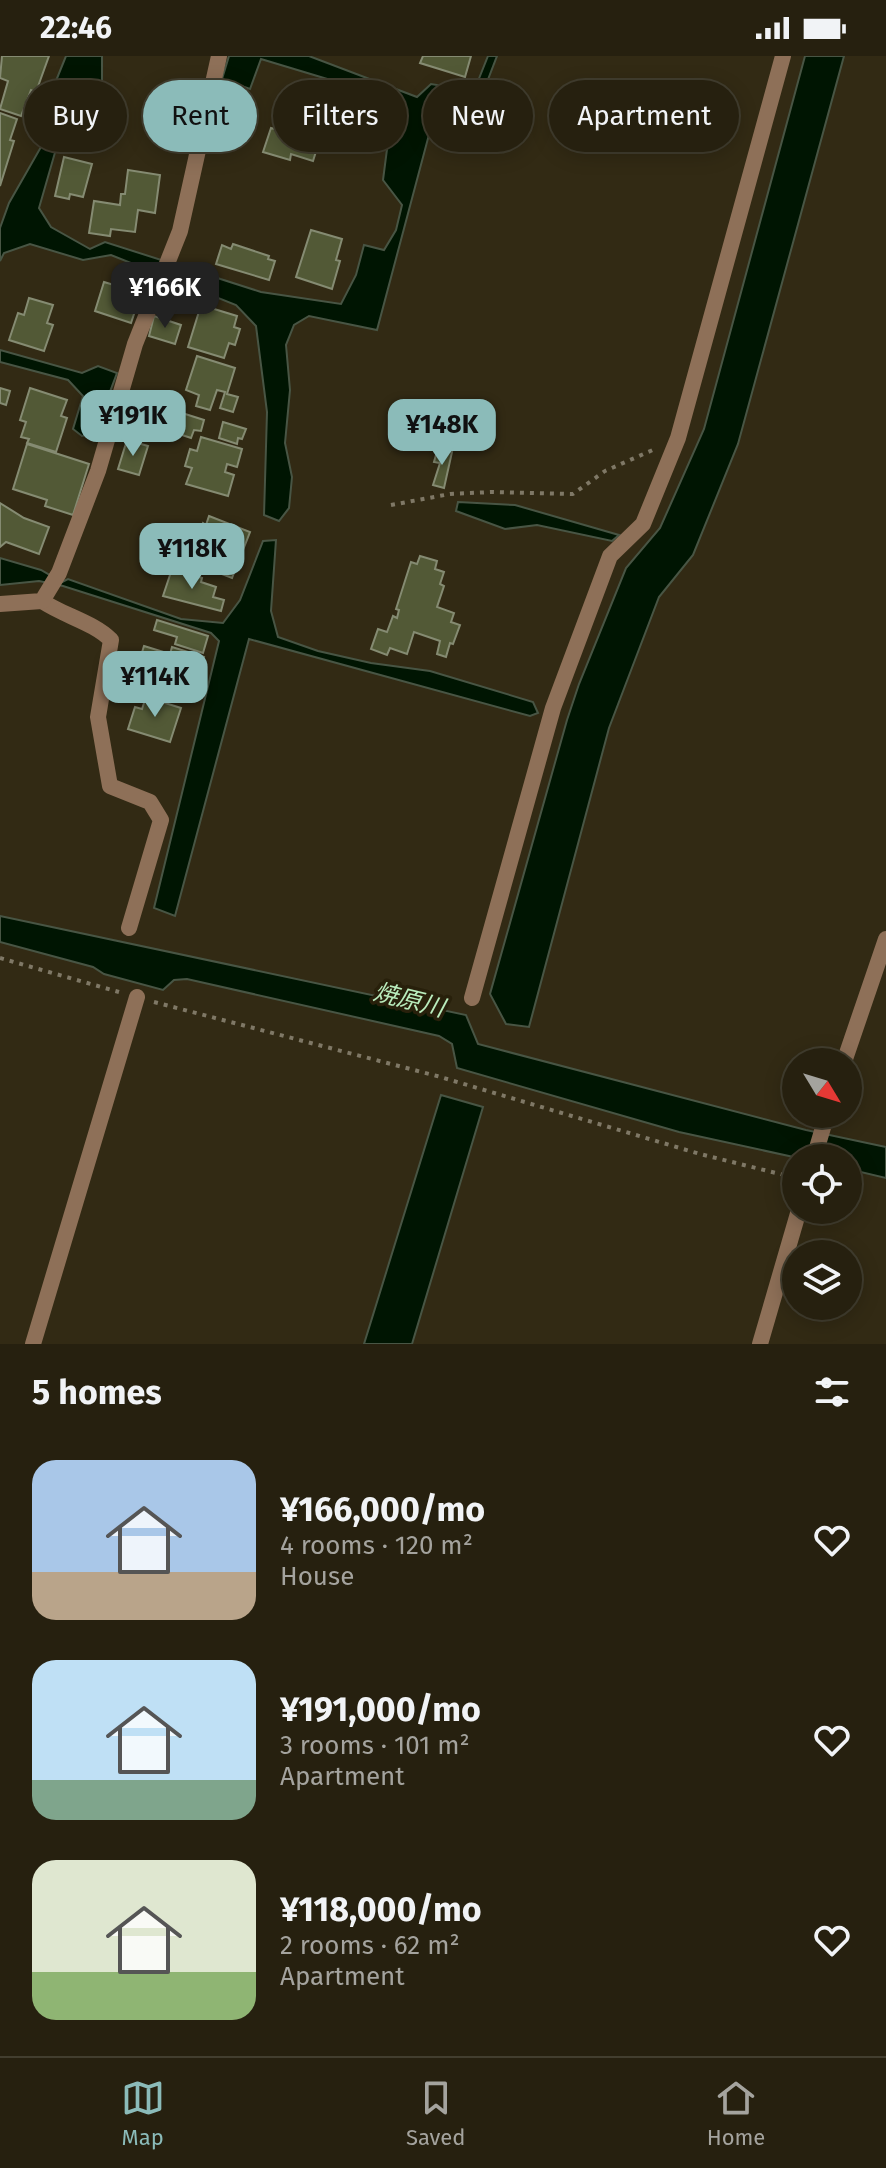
<!DOCTYPE html>
<meta charset="utf-8">
<style>
:root{--surface:#26200f;--page:#2e2818;--text:#f1f3f6;--muted:#a4a39e;--line:#423e2f;--accent:#8bbbb9}
body{margin:0;font-family:"Fira Sans","Noto Sans JP",sans-serif;background:var(--page);color:var(--text);height:100vh;display:flex;flex-direction:column;font-size:30px;white-space:nowrap}
*{box-sizing:border-box;margin:0}
p{font-size:26px;color:var(--muted)}
.icon{flex:none;width:44px;height:44px;fill:none;stroke:currentColor;stroke-width:2;stroke-linecap:round;stroke-linejoin:round}
.map{position:relative;height:1288px;overflow:hidden}
.side{display:flex;flex-direction:column;background:var(--surface);flex:1}
.side>*{flex:none}
.top-card{position:absolute;left:24px;top:24px;width:838px;height:72px;display:flex;gap:16px}
.needle{width:52px;rotate:128deg}
.tools{position:absolute;left:782px;top:992px;display:grid;gap:16px}
.tools a{display:grid;place-items:center;width:80px;height:80px;border-radius:50%;background:var(--surface);box-shadow:0 4px 20px #0003,0 0 0 2px var(--line);font-size:40px}
.price{position:absolute;translate:-50% -68px;padding:0 18px;border-radius:16px;background:var(--accent);color:#111;font-size:26px;line-height:52px;filter:drop-shadow(0 2px 4px #0008)}
.price::after{content:'';position:absolute;left:50%;top:48px;width:24px;height:18px;margin-left:-12px;background:inherit;clip-path:polygon(0 0,100% 0,50% 100%)}
.price.active{background:#222;color:#fff}
ul{padding:0;list-style:none}
li{display:flex;align-items:center;gap:24px;height:200px;padding:0 32px}
li span{display:grid;place-items:center;flex:none;width:224px;height:160px;border-radius:24px;color:#555}
li>.icon{margin-inline-start:auto}
span .icon{width:96px;height:96px;fill:#fffc;stroke-width:1}
li b{font-size:34px}
h2{display:flex;justify-content:space-between;align-items:center;height:96px;padding:0 32px;font-size:34px}
.pill{padding:0 28px;border-radius:36px;background:var(--surface);box-shadow:0 4px 20px #0003,0 0 0 2px var(--line);font-size:28px;line-height:72px}
.pill.active{background:var(--accent);color:#111}
.status{display:flex;justify-content:space-between;align-items:center;height:56px;padding:0 40px;background:var(--surface);direction:ltr}
.status svg{height:22px;fill:currentColor}
.tabs{display:flex;justify-content:space-around;align-items:center;height:112px;border-top:2px solid var(--line);background:var(--surface);font-size:22px;color:var(--muted)}
.tabs a{display:grid;justify-items:center;gap:4px}
.tabs .active{color:var(--accent)}
.map>svg:first-child{display:block}
</style>
<div class="status"><b>22:46</b><svg viewBox="0 0 49 12"><path d="M0 12V9h3v3zM5 12V6h3v6zM10 12V3h3v9zM15 12V0h3v12zM26 1h20v11H26zM47 4h2v5h-2z"/></svg></div>
<div class="map">
<svg width="886" height="1288" viewBox="0 0 886 1288">
<rect width="100%" height="100%" fill="#322a14"/>
<!-- water -->
<g fill="#001502" stroke="#485544" stroke-width="2">
<polygon points="66,0 102,0 102,25 78,42 56,93 39,152 51,171 90,193 105,186 261,236 341,248 356,219 364,189 384,194 396,174 402,149 383,124 393,47 377,38 261,3 250,33 222,23 229,0 309,0 417,41 431,28 474,35 488,0 497,0 479,47 439,41 377,274 309,260 294,269 286,289 290,334 285,387 292,421 289,452 279,465 264,459 267,356 256,270 236,249 111,199 83,204 30,188 4,197 0,205 0,172 9,147 45,84 49,42"/>
<polygon points="805,0 844,0 738,388 693,499 659,541 609,672 529,971 506,968 490,938 567,664 579,628 626,512 660,472 704,373"/>
<polygon points="0,294 82,317 98,310 117,317 94,378 82,380 73,373 83,340 68,324 0,306"/>
<polygon points="458,446 515,449 619,479 612,485 537,469 505,473 456,455"/>
<polygon points="276,484 271,555 278,581 318,595 371,607 430,615 533,646 538,657 530,660 249,583 175,860 154,852 219,585 211,577 63,530 39,525 0,529 0,502 41,514 62,526 68,523 181,563 223,567 240,544 263,485"/>
<polygon points="0,860 466,959 478,988 806,1074 886,1091 886,1122 848,1113 848,1102 798,1102 679,1076 457,1012 452,988 439,980 187,923 174,924 163,934 104,918 93,911 0,886"/>
<polygon points="441,1039 483,1051 412,1288 364,1288"/>
</g>
<!-- building -->
<g fill="#525936" stroke="#858b72" stroke-width="2">
<polygon points="2,0 49,0 36,36 31,34 21,60 0,53 8,25 0,22"/>
<polygon points="423,0 471,0 465,21 420,7"/>
<polygon points="312,27 337,34 326,67 322,66 318,79 298,73"/>
<polygon points="0,57 17,63 10,84 14,85 0,130"/>
<polygon points="271,72 319,86 313,105 291,98 290,104 263,96"/>
<polygon points="64,101 92,108 83,141 70,138 69,143 55,140"/>
<polygon points="128,114 160,119 155,157 138,154 135,176 111,173 110,180 89,177 94,145 120,149 121,138 125,138"/>
<polygon points="311,174 342,183 336,204 340,205 332,233 296,221"/>
<polygon points="233,188 269,200 268,203 275,205 269,224 216,208 222,189 231,193"/>
<polygon points="104,226 134,235 128,254 135,255 131,267 95,255"/>
<polygon points="29,242 53,249 47,267 53,269 44,295 9,284 18,257 24,259"/>
<polygon points="201,249 237,260 234,271 240,273 235,289 229,287 224,302 188,291"/>
<polygon points="154,260 181,269 175,288 149,280"/>
<polygon points="197,300 235,312 227,338 238,341 233,356 220,352 225,336 217,334 210,354 196,350 199,339 186,334"/>
<polygon points="0,332 10,335 6,349 0,347"/>
<polygon points="30,332 67,344 61,360 67,362 56,396 27,387 29,383 21,381 26,366 20,364"/>
<polygon points="182,357 204,364 201,375 194,374 191,382 176,377"/>
<polygon points="223,366 246,373 242,383 238,382 237,388 219,382"/>
<polygon points="201,381 242,393 237,411 227,408 225,416 234,419 228,440 186,428 192,412 185,410 190,393 197,395"/>
<polygon points="127,384 148,390 139,419 118,413"/>
<polygon points="27,388 89,408 73,459 45,450 47,444 13,433"/>
<polygon points="438,392 452,396 444,432 433,429 440,407 434,406"/>
<polygon points="0,447 24,462 49,471 39,498 6,486 0,491"/>
<polygon points="209,460 250,476 232,522 180,502 183,492 191,496 203,467 206,469"/>
<polygon points="420,500 437,505 435,513 444,516 440,528 444,530 437,551 454,557 451,566 460,569 453,588 450,587 446,601 437,598 440,585 414,576 407,598 390,592 387,599 371,593 378,573 387,576 393,560 397,562 399,554 396,553 411,506 417,508"/>
<polygon points="172,513 202,522 201,526 216,531 213,541 224,544 221,555 163,540"/>
<polygon points="157,564 208,580 203,597 175,588 177,581 154,574"/>
<polygon points="144,590 170,598 172,591 204,601 199,618 191,615 186,630 180,628 175,645 119,628 122,618 134,622"/>
<polygon points="146,641 181,652 170,686 128,673 135,651 142,653"/>
</g>
<g fill="none" stroke-linecap="round" stroke-linejoin="round">
<!-- path -->
<g stroke="#7f7866" stroke-width="4" stroke-dasharray="4 6" stroke-linecap="butt">
<polyline points="391,449 450,438 492,436 573,438 605,415 655,393"/>
<polyline points="0,902 119,936"/>
<polyline points="154,946 437,1020 700,1098 796,1122"/>
</g>
<!-- minor -->
<g stroke="#8e7058" stroke-width="16">
<path d="M42,545C64,560 93,566 111,584L98,661L110,730L150,746L161,764L129,872"/>
<polyline points="0,548 42,545 59,517 98,415 135,288 180,175 219,0"/>
<polyline points="472,942 553,652 610,500 643,468 678,382 783,0"/>
<polyline points="844,1006 886,883"/>
<polyline points="814,1102 827,1058"/>
<polyline points="33,1288 137,941"/>
<polyline points="760,1288 799,1154"/>
</g>
</g>
<g text-anchor="middle" dominant-baseline="central" stroke-width="7" stroke-linejoin="round" paint-order="stroke">
<!-- water labels -->
<g font-size="24" font-style="italic" fill="#baedbd" stroke="#28200b">
<text transform="translate(409 944) rotate(14)">焼原川</text>
</g>
</g>
</svg>
<div class="tools">
<a><svg class="needle" viewBox="-14 -14 28 28"><path d="M0-13l5 13h-10z" fill="#e53935"/><path d="M0 13l5-13h-10z" fill="#a4a39e"/></svg></a>
<a><svg class="icon" aria-label="locate" viewBox="0 0 24 24"><circle cx="12" cy="12" r="6"/><path d="M12 2v4M12 18v4M2 12h4M18 12h4"/></svg></a>
<a><svg class="icon" aria-label="layers" viewBox="0 0 24 24"><path d="M12 4l9 5-9 5-9-5zM3 14l9 5 9-5"/></svg></a>
</div>
<b class="price active" style="left:165px;top:274px">¥166K</b>
<b class="price" style="left:133px;top:402px">¥191K</b>
<b class="price" style="left:442px;top:411px">¥148K</b>
<b class="price" style="left:192px;top:535px">¥118K</b>
<b class="price" style="left:155px;top:663px">¥114K</b>
<div class="top-card">
<a class="pill">Buy</a>
<a class="pill active">Rent</a>
<a class="pill">Filters</a>
<a class="pill">New</a>
<a class="pill">Apartment</a>
</div>
</div>
<section class="side">
<h2>5 homes<svg class="icon" aria-label="filters" viewBox="0 0 24 24"><path d="M4 7h16M4 17h16"/><circle cx="9" cy="7" r="2"/><circle cx="15" cy="17" r="2"/></svg></h2>
<ul>
<li><span style="background:linear-gradient(#a9c7e8 70%,#b9a48a 0)"><svg class="icon" aria-label="home" viewBox="0 0 24 24"><path d="M3 11l9-7 9 7M6 9v11h12V9"/></svg></span><div><b>¥166,000/mo</b><p>4 rooms · 120 m²</p><p>House</p></div><svg class="icon" aria-label="heart" viewBox="0 0 24 24"><path d="M12 20l-8-8c-3-5 5-10 8-4 3-6 11-1 8 4z"/></svg></li>
<li><span style="background:linear-gradient(#bfe0f5 75%,#7fa58c 0)"><svg class="icon" aria-label="home" viewBox="0 0 24 24"><path d="M3 11l9-7 9 7M6 9v11h12V9"/></svg></span><div><b>¥191,000/mo</b><p>3 rooms · 101 m²</p><p>Apartment</p></div><svg class="icon" aria-label="heart" viewBox="0 0 24 24"><path d="M12 20l-8-8c-3-5 5-10 8-4 3-6 11-1 8 4z"/></svg></li>
<li><span style="background:linear-gradient(#dfe7d0 70%,#8fb573 0)"><svg class="icon" aria-label="home" viewBox="0 0 24 24"><path d="M3 11l9-7 9 7M6 9v11h12V9"/></svg></span><div><b>¥118,000/mo</b><p>2 rooms · 62 m²</p><p>Apartment</p></div><svg class="icon" aria-label="heart" viewBox="0 0 24 24"><path d="M12 20l-8-8c-3-5 5-10 8-4 3-6 11-1 8 4z"/></svg></li>
</ul>
</section>
<nav class="tabs">
<a class="active"><svg class="icon" aria-label="map" viewBox="0 0 24 24"><path d="M3 6l6-2 6 2 6-2v14l-6 2-6-2-6 2zM9 4v14M15 6v14"/></svg>Map</a>
<a><svg class="icon" aria-label="saved" viewBox="0 0 24 24"><path d="M7 4h10v16l-5-4-5 4z"/></svg>Saved</a>
<a><svg class="icon" aria-label="home" viewBox="0 0 24 24"><path d="M3 11l9-7 9 7M6 9v11h12V9"/></svg>Home</a>
</nav>
